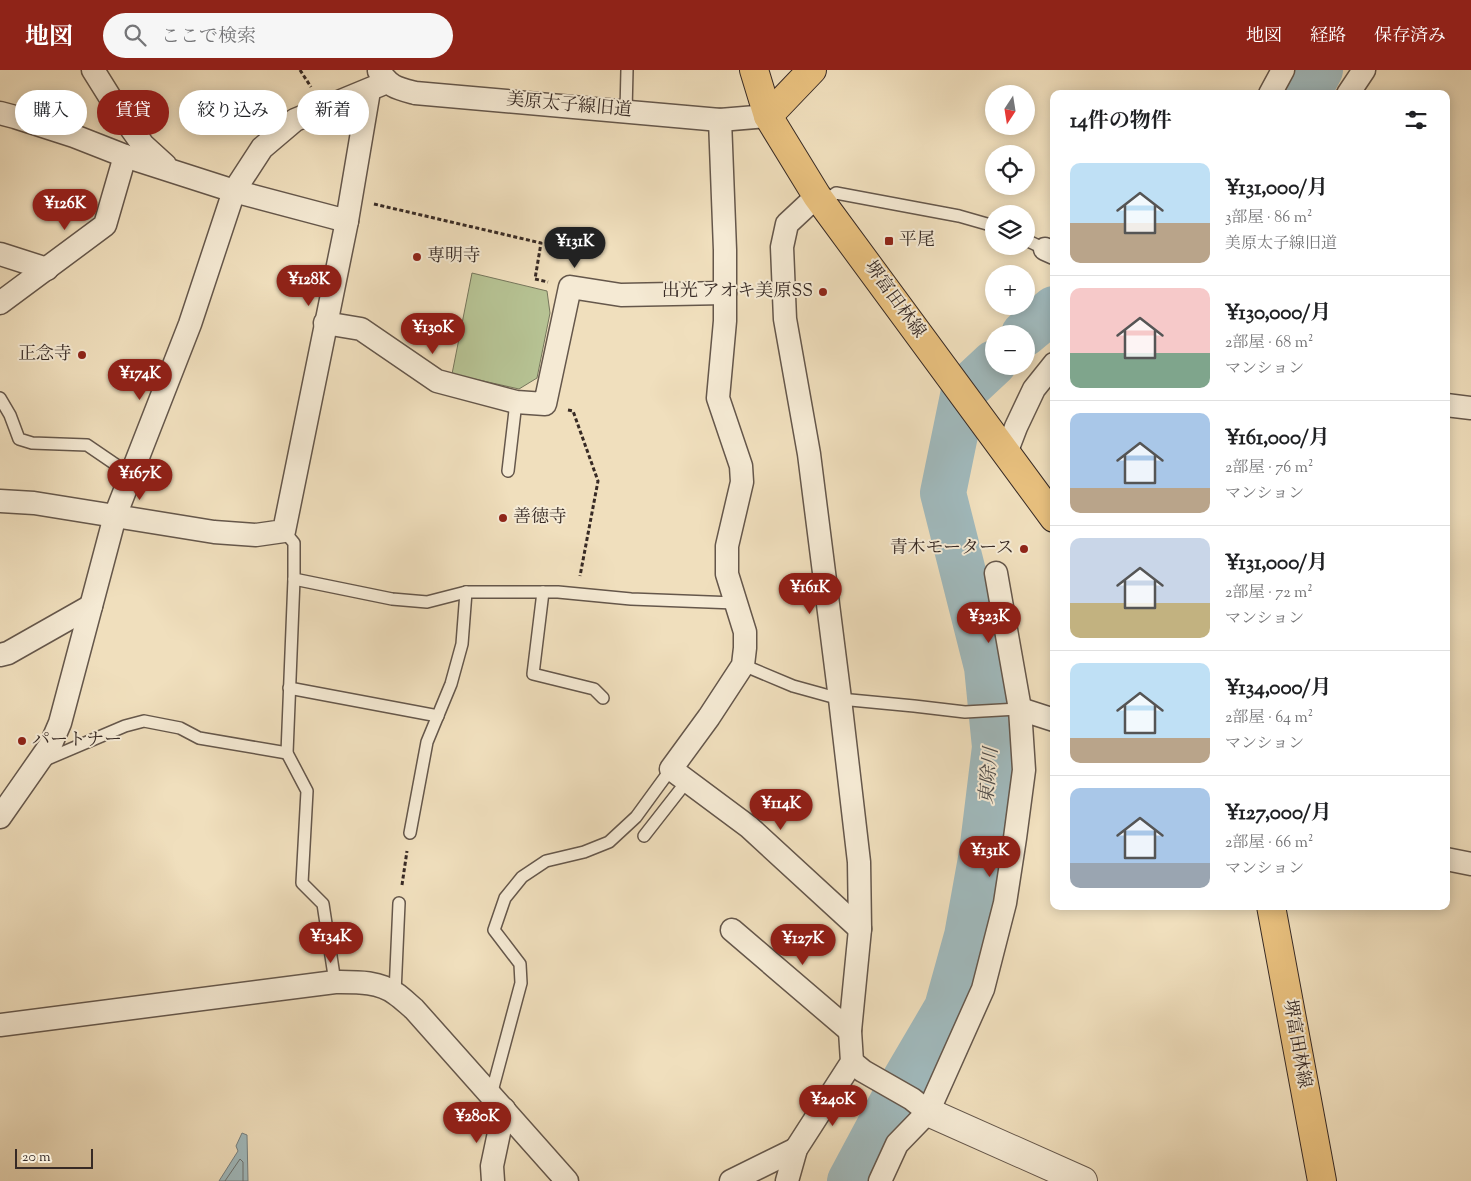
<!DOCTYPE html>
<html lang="ja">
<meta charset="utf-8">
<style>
:root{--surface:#fff;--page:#f6f6f6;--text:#202124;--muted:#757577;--line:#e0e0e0;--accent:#8f2418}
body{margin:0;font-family:"Sorts Mill Goudy","Noto Serif JP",serif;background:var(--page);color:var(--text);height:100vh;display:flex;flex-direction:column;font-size:19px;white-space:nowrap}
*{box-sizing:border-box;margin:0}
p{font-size:16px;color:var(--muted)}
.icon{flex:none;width:28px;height:28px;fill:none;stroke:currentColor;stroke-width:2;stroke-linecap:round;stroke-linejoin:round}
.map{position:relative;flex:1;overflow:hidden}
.drawer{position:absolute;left:1050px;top:20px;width:400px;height:820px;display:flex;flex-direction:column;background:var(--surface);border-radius:10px;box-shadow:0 2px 12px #0003}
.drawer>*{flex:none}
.banner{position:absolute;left:15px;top:20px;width:475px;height:45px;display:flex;gap:10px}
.needle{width:32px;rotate:192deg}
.fabs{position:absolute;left:985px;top:15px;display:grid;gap:10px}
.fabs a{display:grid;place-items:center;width:50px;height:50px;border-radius:50%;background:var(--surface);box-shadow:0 2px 12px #0003;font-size:25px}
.scale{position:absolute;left:15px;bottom:12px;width:78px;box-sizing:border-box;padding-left:5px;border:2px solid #372a25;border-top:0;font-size:14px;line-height:18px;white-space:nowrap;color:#372a25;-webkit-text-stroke:4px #f5ead4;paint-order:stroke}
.price{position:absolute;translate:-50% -42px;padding:0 11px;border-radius:18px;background:var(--accent);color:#fff;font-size:16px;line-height:32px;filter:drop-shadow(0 1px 2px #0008)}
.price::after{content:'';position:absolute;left:50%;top:30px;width:15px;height:11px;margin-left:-8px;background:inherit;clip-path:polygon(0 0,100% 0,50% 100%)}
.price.selected{background:#222;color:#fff}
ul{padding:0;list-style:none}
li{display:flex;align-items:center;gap:15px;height:125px;padding:0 20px}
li+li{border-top:1px solid var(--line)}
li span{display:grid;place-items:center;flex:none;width:140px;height:100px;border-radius:10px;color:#555}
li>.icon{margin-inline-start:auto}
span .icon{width:60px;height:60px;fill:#fffc;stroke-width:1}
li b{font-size:21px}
h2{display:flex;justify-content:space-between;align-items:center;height:60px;padding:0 20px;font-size:21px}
.chip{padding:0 18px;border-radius:22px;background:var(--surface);box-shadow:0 2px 12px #0003;font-size:18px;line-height:45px}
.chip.selected{background:var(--accent);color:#fff}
header{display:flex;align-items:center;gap:30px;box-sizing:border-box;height:70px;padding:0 25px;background:var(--accent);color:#fff}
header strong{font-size:24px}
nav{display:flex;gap:28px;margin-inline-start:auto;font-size:18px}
.search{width:350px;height:45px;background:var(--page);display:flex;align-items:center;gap:12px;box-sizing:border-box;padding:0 18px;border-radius:28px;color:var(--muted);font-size:19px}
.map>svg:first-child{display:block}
</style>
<header>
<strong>地図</strong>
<div class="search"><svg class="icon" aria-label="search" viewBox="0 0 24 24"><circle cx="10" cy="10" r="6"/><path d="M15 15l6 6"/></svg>ここで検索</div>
<nav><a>地図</a><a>経路</a><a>保存済み</a></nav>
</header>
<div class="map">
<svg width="1471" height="1111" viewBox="0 0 1471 1111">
<rect width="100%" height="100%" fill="#f0dfbd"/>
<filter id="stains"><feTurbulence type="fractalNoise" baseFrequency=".004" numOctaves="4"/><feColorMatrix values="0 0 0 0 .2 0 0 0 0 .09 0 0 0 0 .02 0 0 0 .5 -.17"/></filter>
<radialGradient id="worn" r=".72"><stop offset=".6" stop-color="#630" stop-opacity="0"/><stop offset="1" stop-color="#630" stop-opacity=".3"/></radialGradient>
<!-- green -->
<polygon fill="#b6c293" stroke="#76765c" points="472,203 547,221 550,243 537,308 519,319 452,304"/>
<!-- water -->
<polygon fill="#a0b9bc" stroke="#768080" points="242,1063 247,1065 248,1111 219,1111 238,1081 236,1076"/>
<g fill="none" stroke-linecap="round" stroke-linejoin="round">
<!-- shore -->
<polyline stroke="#6c7270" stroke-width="1" points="225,1111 240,1089 243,1092 243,1111"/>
<!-- river -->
<g stroke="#a0b9bc" stroke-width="46">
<polyline points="1307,24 1320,0"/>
<polyline points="1024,264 1054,239"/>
<polyline points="850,1111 896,1025 947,938 967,866 982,783 995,677 987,597 943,423 964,321 994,293"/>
</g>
<!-- service casing -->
<g stroke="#65574b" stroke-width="14">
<g id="service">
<polyline points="626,41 627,0"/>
<polyline points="822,133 836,123 959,146 994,156"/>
<polyline points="1026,170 1045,179"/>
<polyline points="0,328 10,345 19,369 32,373 87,375 131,405"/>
<polyline points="508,401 516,332"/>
<polyline points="284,461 294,473 294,509 287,683 307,721 302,813 323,834 335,912"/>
<polyline points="294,509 392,529 427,532 466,522 558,522 631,529 735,533"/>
<polyline points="543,522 533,604 594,619 603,628"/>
<polyline points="743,595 793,616 840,629 914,636 965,642 1020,639"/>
<polyline points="289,618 438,646"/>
<polyline points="45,690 125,656 144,651 180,658 199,668 287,683"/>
<polyline points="410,763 427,672 451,614 462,574 466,522"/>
<polyline points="644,766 687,711"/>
<polyline points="395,923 399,833"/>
<polyline points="491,1025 521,913 520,894 494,860 505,828 522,807 546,791 584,782 609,772 636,747 671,699"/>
</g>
</g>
<!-- minor casing -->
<g stroke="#65574b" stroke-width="25">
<g id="minor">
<polyline points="93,0 118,40 143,75 165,95"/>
<path d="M379,1C390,17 396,18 415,23L720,50L768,46"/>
<polyline points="1270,24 1283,0"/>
<polyline points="1348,24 1364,0"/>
<polyline points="0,43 15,47 74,66 125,86 234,121 347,151"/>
<polyline points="720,50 725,180 725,251 718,328 741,396 742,412 727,476 727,504 745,562 745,578 743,595 709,647 671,699 749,757 860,859"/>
<polyline points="1045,179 1054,183"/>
<polyline points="0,184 47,199"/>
<polyline points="0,233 105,155 125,86"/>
<polyline points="325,253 361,259 437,311 516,332 545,334 570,217 621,225 725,223"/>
<polyline points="1446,335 1471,338"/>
<polyline points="1006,383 1016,357 1034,319 1054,294"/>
<polyline points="0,431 34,433 214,462 256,465 284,461 347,151 369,21"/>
<polyline points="996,503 1020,639"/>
<polyline points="0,585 8,583 91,536"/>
<polyline points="0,747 51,674 60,653 115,446 190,254 234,121 262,78 295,50 387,12"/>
<polyline points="1446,789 1471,794"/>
<polyline points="732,860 850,961"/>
<path d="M0,955L335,912C355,912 379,911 396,924C402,928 408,934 414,939L567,1111"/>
<polyline points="852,992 863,1001 912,1029 928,1042"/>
<polyline points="493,1111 492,1096 504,1039"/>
<polyline points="731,1111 796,1079"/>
<polyline points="787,1111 796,1079 852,992 850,961 860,859 859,792 840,629 809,384 785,249 782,177 787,154 817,126"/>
<polyline points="880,1111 897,1074 928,1042 983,919 1005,833 1015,768 1024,700 1020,639 1054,650"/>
</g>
</g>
<!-- tertiary casing -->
<g stroke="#65574b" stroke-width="30">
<polyline id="tertiary" points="928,1042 1083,1111"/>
</g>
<!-- primary casing -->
<g stroke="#372a25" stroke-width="30">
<g id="primary">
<polyline points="754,0 768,46 817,126 1054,448"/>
<polyline points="768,46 812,0"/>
<polyline points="1271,836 1322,1111"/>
</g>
</g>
<!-- path -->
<g stroke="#372a25" stroke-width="3" stroke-dasharray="4 2.5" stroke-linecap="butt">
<polyline points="300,0 311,17"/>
<polyline points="374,134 541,173 535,209 548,212"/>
<polyline points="568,340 573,341 598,411 580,506"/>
<polyline points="402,815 407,781"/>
</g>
<!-- service -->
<use href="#service" stroke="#f5ead4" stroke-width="11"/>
<!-- minor -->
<use href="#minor" stroke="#f5ead4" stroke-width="22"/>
<!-- tertiary -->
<use href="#tertiary" stroke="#f5ead4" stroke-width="28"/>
<!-- primary -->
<use href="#primary" stroke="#e8c07e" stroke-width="28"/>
</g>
<!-- markers -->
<g fill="#8f2418" stroke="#f5ead4" stroke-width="2">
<rect x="884" y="166" width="10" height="10" rx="2.5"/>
<circle cx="417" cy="187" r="5"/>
<circle cx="823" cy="222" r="5"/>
<circle cx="82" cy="285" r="5"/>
<circle cx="503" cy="448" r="5"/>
<circle cx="1024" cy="479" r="5"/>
<circle cx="22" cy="671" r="5"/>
</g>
<g text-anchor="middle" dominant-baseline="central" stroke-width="4" stroke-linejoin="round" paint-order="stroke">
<!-- street labels -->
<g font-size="18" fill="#372a25" stroke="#f5ead4">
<text transform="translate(569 36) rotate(5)">美原太子線旧道</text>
<text transform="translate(894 230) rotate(54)">堺富田林線</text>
<text transform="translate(1296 974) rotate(80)">堺富田林線</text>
</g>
<!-- poi labels -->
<g font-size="18" fill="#372a25" stroke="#f5ead4" text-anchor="start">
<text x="899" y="171">平尾</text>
<text x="427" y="187">専明寺</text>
<text x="813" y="222" text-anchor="end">出光 アオキ美原SS</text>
<text x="72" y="285" text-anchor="end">正念寺</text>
<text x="513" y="448">善徳寺</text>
<text x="1014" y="479" text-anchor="end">青木モータース</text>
<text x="32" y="671">パートナー</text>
</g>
<!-- water labels -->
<g font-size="19" font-style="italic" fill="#514e4b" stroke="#f5ead4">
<text transform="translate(990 706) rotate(-85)">東除川</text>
</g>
</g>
<rect width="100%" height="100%" filter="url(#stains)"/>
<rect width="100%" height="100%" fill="url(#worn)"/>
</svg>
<div class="fabs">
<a><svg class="needle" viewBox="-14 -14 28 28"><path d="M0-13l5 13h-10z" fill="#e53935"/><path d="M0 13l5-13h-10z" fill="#757577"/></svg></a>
<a><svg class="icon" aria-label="locate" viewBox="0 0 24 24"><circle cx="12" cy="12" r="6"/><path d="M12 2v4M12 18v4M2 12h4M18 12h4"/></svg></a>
<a><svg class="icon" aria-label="layers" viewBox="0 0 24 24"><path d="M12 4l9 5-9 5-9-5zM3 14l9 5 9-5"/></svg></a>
<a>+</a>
<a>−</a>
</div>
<div class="scale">20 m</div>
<b class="price" style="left:65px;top:161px">¥126K</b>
<b class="price selected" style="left:575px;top:199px">¥131K</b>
<b class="price" style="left:309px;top:237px">¥128K</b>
<b class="price" style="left:433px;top:285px">¥130K</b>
<b class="price" style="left:140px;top:331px">¥174K</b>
<b class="price" style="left:140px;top:431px">¥167K</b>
<b class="price" style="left:810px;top:545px">¥161K</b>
<b class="price" style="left:989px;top:574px">¥323K</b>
<b class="price" style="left:781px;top:761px">¥114K</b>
<b class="price" style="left:990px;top:808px">¥131K</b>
<b class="price" style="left:331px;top:894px">¥134K</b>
<b class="price" style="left:803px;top:896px">¥127K</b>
<b class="price" style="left:833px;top:1057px">¥240K</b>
<b class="price" style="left:477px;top:1074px">¥280K</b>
<div class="banner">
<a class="chip">購入</a>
<a class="chip selected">賃貸</a>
<a class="chip">絞り込み</a>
<a class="chip">新着</a>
</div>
<section class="drawer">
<h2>14件の物件<svg class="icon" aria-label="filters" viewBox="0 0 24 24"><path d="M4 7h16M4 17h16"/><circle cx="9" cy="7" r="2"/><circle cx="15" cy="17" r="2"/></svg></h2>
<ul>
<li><span style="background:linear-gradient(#bfe0f5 60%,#b9a48a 0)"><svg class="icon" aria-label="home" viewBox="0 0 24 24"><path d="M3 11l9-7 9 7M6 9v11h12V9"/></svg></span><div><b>¥131,000/月</b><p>3部屋 · 86 m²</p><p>美原太子線旧道</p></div></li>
<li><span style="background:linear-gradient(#f6c9c9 65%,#7fa58c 0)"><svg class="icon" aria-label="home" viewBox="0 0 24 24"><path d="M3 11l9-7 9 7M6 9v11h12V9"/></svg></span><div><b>¥130,000/月</b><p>2部屋 · 68 m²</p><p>マンション</p></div></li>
<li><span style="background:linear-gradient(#a9c7e8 75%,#b9a48a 0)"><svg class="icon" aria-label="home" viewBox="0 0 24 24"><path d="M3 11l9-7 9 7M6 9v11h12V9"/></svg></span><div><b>¥161,000/月</b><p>2部屋 · 76 m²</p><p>マンション</p></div></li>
<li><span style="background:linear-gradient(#c9d6e8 65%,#c2b280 0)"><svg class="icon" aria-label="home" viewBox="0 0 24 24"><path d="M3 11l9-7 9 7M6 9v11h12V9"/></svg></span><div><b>¥131,000/月</b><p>2部屋 · 72 m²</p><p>マンション</p></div></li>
<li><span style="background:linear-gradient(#bfe0f5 75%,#b9a48a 0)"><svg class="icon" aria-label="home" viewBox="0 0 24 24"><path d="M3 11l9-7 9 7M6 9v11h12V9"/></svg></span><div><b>¥134,000/月</b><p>2部屋 · 64 m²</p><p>マンション</p></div></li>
<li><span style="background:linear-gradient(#a9c7e8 75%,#9aa5b1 0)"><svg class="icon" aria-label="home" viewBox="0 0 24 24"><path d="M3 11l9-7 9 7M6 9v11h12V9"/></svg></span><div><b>¥127,000/月</b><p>2部屋 · 66 m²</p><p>マンション</p></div></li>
</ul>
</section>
</div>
